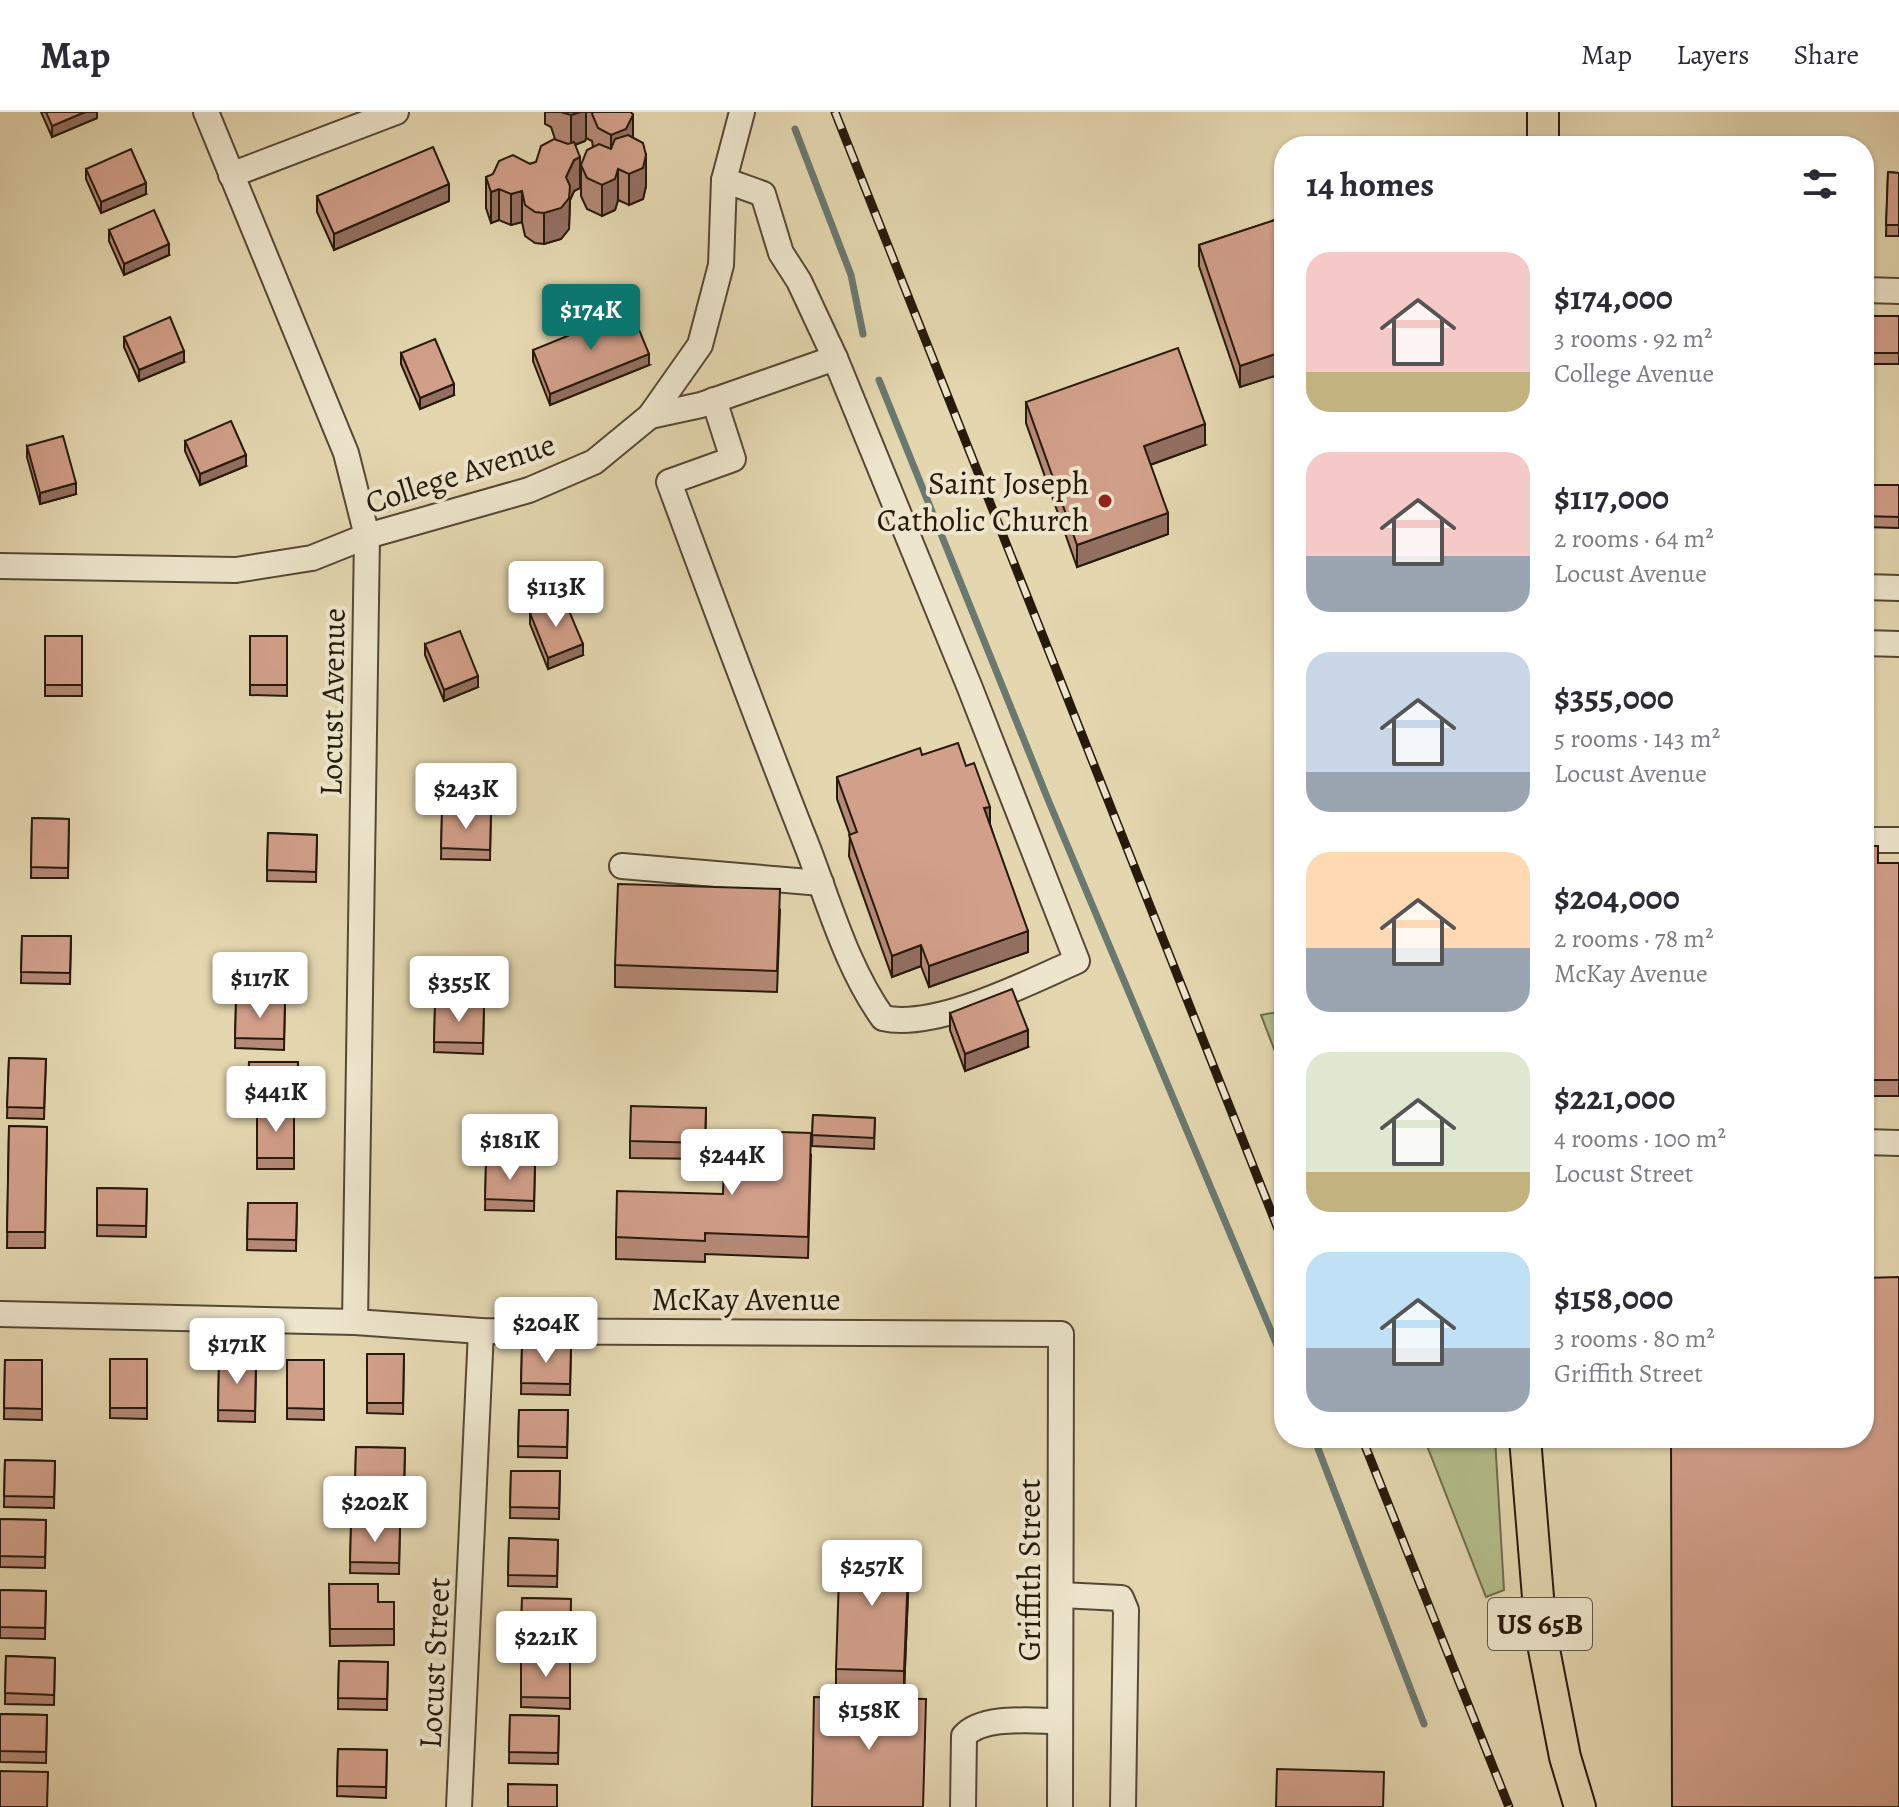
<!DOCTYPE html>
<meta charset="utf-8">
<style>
:root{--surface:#fff;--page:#f2f2f3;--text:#2b2b33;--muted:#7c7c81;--line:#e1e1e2;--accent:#0f766e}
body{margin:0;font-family:Alegreya,serif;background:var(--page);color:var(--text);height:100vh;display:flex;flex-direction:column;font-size:30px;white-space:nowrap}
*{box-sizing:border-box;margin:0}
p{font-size:26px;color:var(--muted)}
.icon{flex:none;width:44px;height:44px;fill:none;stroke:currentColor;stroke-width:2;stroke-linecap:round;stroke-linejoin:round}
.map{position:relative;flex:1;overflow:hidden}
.side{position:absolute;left:1274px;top:24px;width:600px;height:1312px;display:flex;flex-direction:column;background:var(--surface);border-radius:32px;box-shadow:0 2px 6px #0004}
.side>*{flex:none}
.price{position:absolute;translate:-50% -68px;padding:0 18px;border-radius:8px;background:#fff;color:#222;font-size:26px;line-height:52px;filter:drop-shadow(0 2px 4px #0008)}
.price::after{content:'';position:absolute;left:50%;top:48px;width:24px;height:18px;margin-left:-12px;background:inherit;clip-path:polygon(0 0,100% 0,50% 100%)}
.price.active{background:var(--accent);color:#fff}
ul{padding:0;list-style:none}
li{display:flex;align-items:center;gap:24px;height:200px;padding:0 32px}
li span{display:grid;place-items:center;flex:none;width:224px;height:160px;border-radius:24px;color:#555}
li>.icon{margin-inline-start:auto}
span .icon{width:96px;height:96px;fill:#fffc;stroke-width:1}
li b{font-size:34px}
h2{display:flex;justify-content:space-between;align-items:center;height:96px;padding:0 32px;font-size:34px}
header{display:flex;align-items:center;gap:48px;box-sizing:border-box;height:112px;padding:0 40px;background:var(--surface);border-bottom:2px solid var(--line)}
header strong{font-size:38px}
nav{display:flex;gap:44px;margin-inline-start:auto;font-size:28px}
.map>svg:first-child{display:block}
</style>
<header>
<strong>Map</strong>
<nav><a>Map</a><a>Layers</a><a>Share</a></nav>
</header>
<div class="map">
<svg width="1899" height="1695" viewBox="0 0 1899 1695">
<rect width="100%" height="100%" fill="#e4d7b0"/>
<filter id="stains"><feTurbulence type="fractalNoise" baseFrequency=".0025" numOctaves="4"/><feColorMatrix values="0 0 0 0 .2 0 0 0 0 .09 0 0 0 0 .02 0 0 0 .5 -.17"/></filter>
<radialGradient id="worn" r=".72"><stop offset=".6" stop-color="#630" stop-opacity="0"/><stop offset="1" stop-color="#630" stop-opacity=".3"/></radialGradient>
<!-- green -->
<g fill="#b4be8c" stroke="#6e6c4c" stroke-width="2">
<polygon points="1284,899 1284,963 1261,903"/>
<polygon points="1424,1326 1495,1326 1504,1478 1486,1485"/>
</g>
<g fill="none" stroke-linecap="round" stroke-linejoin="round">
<!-- stream -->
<g stroke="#6a7870" stroke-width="7">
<polyline points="795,17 851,163 863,222"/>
<polyline points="879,268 1049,690 1284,1250"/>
<polyline points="1314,1326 1424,1612"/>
</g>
<!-- minor casing -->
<g stroke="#564835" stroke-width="28">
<g id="minor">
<polyline points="206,0 346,341 367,424 355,1210"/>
<polyline points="231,63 396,0"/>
<polyline points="1864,178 1899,179"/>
<path d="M714,288L733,347L669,370C714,492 759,613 807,734C829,791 847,856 883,906C936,918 1027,871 1077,849L970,576L835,246L799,169L781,141L763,82L724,68"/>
<polyline points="650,304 701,293 835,246"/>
<polyline points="0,454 236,458 312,446 367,424 529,378 594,350 650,304 700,233 721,153 724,68 742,0"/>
<polyline points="1864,475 1899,476"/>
<polyline points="1864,531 1899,532"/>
<polyline points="1864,728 1899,728"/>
<polyline points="622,754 821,771"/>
<polyline points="1864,1030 1899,1031"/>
<polyline points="0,1202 355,1210 481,1219 1061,1222 1060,1695"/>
<polyline points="1061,1483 1121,1486 1126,1498 1123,1695"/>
<polyline points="459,1695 481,1219"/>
<path d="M963,1695L964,1624C983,1603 1032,1609 1060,1609"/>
</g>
</g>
<!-- major casing -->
<g stroke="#27190c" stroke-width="34">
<g id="major">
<polyline points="1543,34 1543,0"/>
<polyline points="1525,1326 1541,1522 1565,1645 1580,1695"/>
</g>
</g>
<!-- minor -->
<use href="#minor" stroke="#ede5cc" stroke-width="24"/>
<!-- major -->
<use href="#major" stroke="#e4d7b0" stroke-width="30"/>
<!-- rail casing -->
<g stroke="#27190c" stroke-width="9">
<g id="rail">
<polyline points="835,0 1284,1132"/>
<polyline points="1362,1326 1509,1695"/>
</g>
</g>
<!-- rail -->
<use href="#rail" stroke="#ede5cc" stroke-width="6" stroke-dasharray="18" stroke-linecap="butt"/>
</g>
<!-- wall -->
<g fill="#b58977" stroke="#27190c" stroke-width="2">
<polygon points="41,0 97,0 97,6 52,25"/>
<polygon points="545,0 631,0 633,26 646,74 643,87 629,93 618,88 615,98 602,104 587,97 581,84 581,53 593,35 592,29 586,26 585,29 575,33 580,76 574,79 570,88 569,117 561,127 544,132 535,131 525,124 522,110 511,113 499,108 491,111 486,96 486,65 536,50 555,27 551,15 545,12"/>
<polygon points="86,57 146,82 101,101 86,67"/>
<polygon points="1888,60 1899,61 1899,124 1886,124"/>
<polygon points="317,84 449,89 334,138 317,100"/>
<polygon points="1284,105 1284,261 1240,275 1199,154 1199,133"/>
<polygon points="109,118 169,143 124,163 109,129"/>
<polygon points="1869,204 1899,204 1899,252 1868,252"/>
<polygon points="124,225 184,250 139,269 124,235"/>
<polygon points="533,238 649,253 550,293 533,249"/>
<polygon points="401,241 454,283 420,297 401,252"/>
<polygon points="1026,290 1205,333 1150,353 1168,422 1077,455 1026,311"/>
<polygon points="185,329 246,354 200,373 185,339"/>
<polygon points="27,334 76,382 40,392 27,345"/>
<polygon points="1864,373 1899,373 1899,416 1864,415"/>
<polygon points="530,501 583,543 548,557 530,512"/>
<rect x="45" y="524" width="37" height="60"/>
<polygon points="250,524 287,524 287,584 250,583"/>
<polygon points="425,532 478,575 444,589 425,543"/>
<polygon points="922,643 966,654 990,712 1028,840 929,875 921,854 892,865 849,744 850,723 837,687 837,665"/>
<polygon points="442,700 491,700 490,748 441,747"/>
<polygon points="32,706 69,707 68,766 31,766"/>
<polygon points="268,721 317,723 316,770 267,769"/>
<polygon points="1864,734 1878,751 1899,751 1899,984 1864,984"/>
<polygon points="780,798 777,880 615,875 615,853"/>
<polygon points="22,824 71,824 70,872 21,871"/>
<polygon points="236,889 285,890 284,938 235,936"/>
<polygon points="435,893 484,894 483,942 434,940"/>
<polygon points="950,901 1028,935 965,959 950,918"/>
<polygon points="9,946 46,947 44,1007 7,1006"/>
<polygon points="249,950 298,950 297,998 294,998 294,1057 257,1057 257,997 248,997"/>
<polygon points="706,996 705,1047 630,1046 630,1029"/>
<polygon points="813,1003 875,1006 874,1037 812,1034"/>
<polygon points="9,1014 47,1015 45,1136 7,1136"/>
<polygon points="811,1043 808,1146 705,1142 705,1150 616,1147 616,1125 723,1082"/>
<polygon points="486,1051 535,1052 534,1099 485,1098"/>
<polygon points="97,1076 147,1077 146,1125 97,1124"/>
<polygon points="248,1091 297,1091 296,1139 247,1138"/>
<polygon points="522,1234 571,1235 570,1283 521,1282"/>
<polygon points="367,1242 404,1242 403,1302 367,1301"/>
<polygon points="110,1247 147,1247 147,1307 110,1306"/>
<polygon points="5,1248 42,1248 42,1308 4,1307"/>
<polygon points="287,1248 324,1248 324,1308 287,1307"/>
<polygon points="219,1249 256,1250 255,1310 218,1309"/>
<polygon points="519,1298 568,1298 567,1346 518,1345"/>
<polygon points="356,1335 405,1336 404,1384 355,1382"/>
<polygon points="5,1348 55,1349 54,1396 4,1395"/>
<polygon points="511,1359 560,1359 559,1407 510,1406"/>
<polygon points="0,1407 46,1408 45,1456 0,1455"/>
<polygon points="351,1413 400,1415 399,1462 350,1461"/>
<polygon points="509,1426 558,1428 557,1475 508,1474"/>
<polygon points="909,1457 904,1580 836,1578 836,1557"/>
<polygon points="329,1472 378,1490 394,1490 394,1533 330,1534"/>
<polygon points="0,1478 46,1479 45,1527 0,1526"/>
<polygon points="522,1486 571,1487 570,1534 521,1534"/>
<polygon points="6,1544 55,1546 54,1593 5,1592"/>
<polygon points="521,1548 570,1549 570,1597 521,1595"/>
<polygon points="339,1549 388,1550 387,1598 338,1597"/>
<polygon points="0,1602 47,1603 46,1651 0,1650"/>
<polygon points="510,1603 559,1604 558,1652 509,1651"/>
<polygon points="338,1637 387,1638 386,1686 337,1684"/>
</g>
<!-- shaded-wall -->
<g fill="#936f61" stroke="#27190c" stroke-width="2">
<polygon points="85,0 97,0 97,6 52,25 52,14"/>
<polygon points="580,0 586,0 586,26 585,29 571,34 571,3"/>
<polygon points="633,3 633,34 611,54 611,23"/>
<polygon points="646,43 646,74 643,87 629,93 629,62"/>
<polygon points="580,45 580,76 574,79 570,88 569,117 561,127 544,132 544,101 566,65 574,48"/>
<polygon points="618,57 618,88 615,98 602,104 602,73"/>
<polygon points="146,71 146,82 101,101 101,90"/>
<polygon points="449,72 449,89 334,138 334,122"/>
<polygon points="499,77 499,108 491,111 491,80"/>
<polygon points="522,79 522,110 511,113 511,82"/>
<polygon points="169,132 169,143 124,163 124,152"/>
<polygon points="184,239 184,250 139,269 139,258"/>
<polygon points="1284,239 1284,261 1240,275 1240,254"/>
<polygon points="649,242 649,253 550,293 550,282"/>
<polygon points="454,272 454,283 420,297 420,286"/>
<polygon points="1205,312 1205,333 1144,355 1144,334"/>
<polygon points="246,343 246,354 200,373 200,362"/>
<polygon points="76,371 76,382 40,392 40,381"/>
<polygon points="1168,401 1168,422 1077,455 1077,433"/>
<polygon points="583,532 583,543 548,557 548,546"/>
<polygon points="478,564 478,575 444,589 444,578"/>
<polygon points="990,695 990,716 984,696"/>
<polygon points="1028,819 1028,840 929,875 929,854"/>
<polygon points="921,833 921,854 892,865 892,844"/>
<polygon points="1028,918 1028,935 965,959 965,942"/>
<polygon points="909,1436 909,1457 904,1580 904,1559"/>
</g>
<!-- building -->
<g fill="#d29f8a" stroke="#27190c" stroke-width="2">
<polygon points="46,0 85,0 52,14"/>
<polygon points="561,0 580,0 571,3"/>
<polygon points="593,0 631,0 633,3 626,17 611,23 598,16 592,2"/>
<polygon points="628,23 643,31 646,43 643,56 629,62 618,57 615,67 602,73 587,66 581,53 587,38 599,32 611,37 615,27"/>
<polygon points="554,27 568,32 574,30 580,45 574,48 566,65 570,74 569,86 561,96 544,101 535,100 525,93 522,79 511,82 499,77 491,80 486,65 493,62 499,49 513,43 530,52 536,50 541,34"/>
<polygon points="433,35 449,72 334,122 317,84"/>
<polygon points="131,37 146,71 101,90 86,57"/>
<polygon points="1888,60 1899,61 1899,113 1886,113"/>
<polygon points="154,98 169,132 124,152 109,118"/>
<polygon points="1284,105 1284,239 1240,254 1199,133"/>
<polygon points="631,198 649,242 550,282 533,238"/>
<polygon points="1869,204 1899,204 1899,241 1868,241"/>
<polygon points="170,205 184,239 139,258 124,225"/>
<polygon points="435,227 454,272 420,286 401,241"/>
<polygon points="1178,236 1205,312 1144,334 1168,401 1077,433 1026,290"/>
<polygon points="231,309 246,343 200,362 185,329"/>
<polygon points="63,324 76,371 40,381 27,334"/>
<polygon points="1864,373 1899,373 1899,405 1864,404"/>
<polygon points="564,487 583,532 548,546 530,501"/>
<polygon points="460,519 478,564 444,578 425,532"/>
<rect x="45" y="524" width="37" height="49"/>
<rect x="250" y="524" width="37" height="49"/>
<polygon points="958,631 966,654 974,651 990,695 984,696 1028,819 929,854 921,833 892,844 849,723 857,720 837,665 920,636 922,643"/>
<polygon points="442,700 491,700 490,738 441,736"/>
<polygon points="32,706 69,707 68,756 31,755"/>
<polygon points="268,721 317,723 316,760 267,758"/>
<polygon points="1864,734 1878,734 1878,751 1899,751 1899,968 1864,968"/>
<polygon points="618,772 780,777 777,859 615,853"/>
<polygon points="22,824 71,824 70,861 21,860"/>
<polygon points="1012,877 1028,918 965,942 950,901"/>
<polygon points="236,889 285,890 284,927 235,926"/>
<polygon points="435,893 484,894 483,931 434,930"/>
<polygon points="9,946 46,947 44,996 7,995"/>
<polygon points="249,950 298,950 297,987 248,986"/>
<polygon points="631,994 706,996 705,1031 630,1029"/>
<rect x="257" y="997" width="37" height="49"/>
<polygon points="813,1003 875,1006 874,1026 812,1023"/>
<polygon points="9,1014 47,1015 45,1120 7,1120"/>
<polygon points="743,1019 811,1021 808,1125 705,1121 705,1129 616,1125 617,1079 723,1082 724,1053 742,1053"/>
<polygon points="486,1051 535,1052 534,1089 485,1087"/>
<polygon points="97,1076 147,1077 146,1114 97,1113"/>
<polygon points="248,1091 297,1091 296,1128 247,1127"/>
<polygon points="1899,1165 1899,1695 1672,1695 1671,1326 1864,1326 1864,1166"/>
<polygon points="522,1234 571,1235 570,1272 521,1271"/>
<polygon points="367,1242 404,1242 403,1291 367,1291"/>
<rect x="110" y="1247" width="37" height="49"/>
<polygon points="5,1248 42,1248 42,1297 4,1296"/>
<polygon points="287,1248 324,1248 324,1297 287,1296"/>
<polygon points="219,1249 256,1250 255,1299 218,1298"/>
<polygon points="519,1298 568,1298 567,1335 518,1334"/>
<polygon points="356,1335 405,1336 404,1373 355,1371"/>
<polygon points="5,1348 55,1349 54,1385 4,1384"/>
<polygon points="511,1359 560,1359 559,1396 510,1395"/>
<polygon points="0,1407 46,1408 45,1445 0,1444"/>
<polygon points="351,1413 400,1415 399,1451 350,1450"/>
<polygon points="509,1426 558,1428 557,1464 508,1463"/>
<polygon points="840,1433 909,1436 904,1559 836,1557"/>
<polygon points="329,1472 378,1472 378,1490 394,1490 394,1517 330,1517"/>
<polygon points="0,1478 46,1479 45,1516 0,1515"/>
<polygon points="522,1486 571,1487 570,1524 521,1523"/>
<polygon points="6,1544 55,1546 54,1583 5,1581"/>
<polygon points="521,1548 570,1549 570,1586 521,1585"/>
<polygon points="339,1549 388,1550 387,1587 338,1586"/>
<polygon points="814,1585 926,1587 923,1695 812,1695"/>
<polygon points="0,1602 47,1603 46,1640 0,1639"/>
<polygon points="510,1603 559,1604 558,1641 509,1640"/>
<polygon points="338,1637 387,1638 386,1675 337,1674"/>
<polygon points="1277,1657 1384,1660 1383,1695 1276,1695"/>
<polygon points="0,1659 48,1660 47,1695 0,1695"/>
<polygon points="508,1672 557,1673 557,1695 508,1695"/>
</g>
<!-- markers -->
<circle fill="#8f2418" stroke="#ede5cc" stroke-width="3" cx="1105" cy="389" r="8"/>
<g text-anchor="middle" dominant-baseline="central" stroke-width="8" stroke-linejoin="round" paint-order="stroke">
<!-- shield labels -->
<rect fill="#ede5cc" stroke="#625646" stroke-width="2" x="1488" y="1486" width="104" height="52" rx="6"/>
<g font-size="30" font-weight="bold" fill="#27190c">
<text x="1540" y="1512">US 65B</text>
</g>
<!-- street labels -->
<g font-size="32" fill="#27190c" stroke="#ede5cc">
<text transform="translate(460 361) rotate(-18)">College Avenue</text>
<text transform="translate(332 590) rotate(-89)">Locust Avenue</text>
<text x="746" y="1187">McKay Avenue</text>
<text transform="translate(1029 1458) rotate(-90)">Griffith Street</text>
<text transform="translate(434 1551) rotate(-87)">Locust Street</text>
</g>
<!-- poi labels -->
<g font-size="32" fill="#27190c" stroke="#ede5cc" text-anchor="end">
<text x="1089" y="371">Saint Joseph<tspan x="1089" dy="37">Catholic Church</tspan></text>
</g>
</g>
<rect width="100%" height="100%" filter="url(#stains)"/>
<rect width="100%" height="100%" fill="url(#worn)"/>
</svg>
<b class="price active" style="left:591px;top:240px">$174K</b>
<b class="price" style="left:556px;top:517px">$113K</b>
<b class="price" style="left:466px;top:719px">$243K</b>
<b class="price" style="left:260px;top:908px">$117K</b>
<b class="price" style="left:459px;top:912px">$355K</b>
<b class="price" style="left:276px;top:1022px">$441K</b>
<b class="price" style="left:510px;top:1070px">$181K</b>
<b class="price" style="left:732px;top:1085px">$244K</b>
<b class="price" style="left:546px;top:1253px">$204K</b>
<b class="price" style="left:237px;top:1274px">$171K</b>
<b class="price" style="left:375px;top:1432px">$202K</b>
<b class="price" style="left:872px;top:1496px">$257K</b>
<b class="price" style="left:546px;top:1567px">$221K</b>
<b class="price" style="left:869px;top:1640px">$158K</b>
<section class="side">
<h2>14 homes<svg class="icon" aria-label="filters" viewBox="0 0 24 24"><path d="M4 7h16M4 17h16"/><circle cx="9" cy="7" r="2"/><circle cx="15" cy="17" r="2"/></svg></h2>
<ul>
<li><span style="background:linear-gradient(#f6c9c9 75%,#c2b280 0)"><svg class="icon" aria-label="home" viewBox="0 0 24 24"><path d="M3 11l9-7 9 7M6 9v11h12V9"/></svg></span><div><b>$174,000</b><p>3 rooms · 92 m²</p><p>College Avenue</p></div></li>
<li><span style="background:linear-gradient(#f6c9c9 65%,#9aa5b1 0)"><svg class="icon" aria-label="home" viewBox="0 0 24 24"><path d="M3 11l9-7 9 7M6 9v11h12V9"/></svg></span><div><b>$117,000</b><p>2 rooms · 64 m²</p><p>Locust Avenue</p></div></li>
<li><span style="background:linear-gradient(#c9d6e8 75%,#9aa5b1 0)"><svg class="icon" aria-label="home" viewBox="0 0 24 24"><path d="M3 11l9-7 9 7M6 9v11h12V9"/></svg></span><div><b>$355,000</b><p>5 rooms · 143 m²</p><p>Locust Avenue</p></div></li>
<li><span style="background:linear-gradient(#ffd9b3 60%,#9aa5b1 0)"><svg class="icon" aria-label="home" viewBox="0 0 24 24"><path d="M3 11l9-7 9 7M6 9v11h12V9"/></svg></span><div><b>$204,000</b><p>2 rooms · 78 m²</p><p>McKay Avenue</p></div></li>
<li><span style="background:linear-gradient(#dfe7d0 75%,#c2b280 0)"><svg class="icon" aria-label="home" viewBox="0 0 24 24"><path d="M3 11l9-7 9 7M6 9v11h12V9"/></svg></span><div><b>$221,000</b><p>4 rooms · 100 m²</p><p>Locust Street</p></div></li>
<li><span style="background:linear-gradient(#bfe0f5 60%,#9aa5b1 0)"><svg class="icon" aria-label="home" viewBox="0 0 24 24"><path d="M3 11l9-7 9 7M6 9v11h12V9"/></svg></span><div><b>$158,000</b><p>3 rooms · 80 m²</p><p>Griffith Street</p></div></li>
</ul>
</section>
</div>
